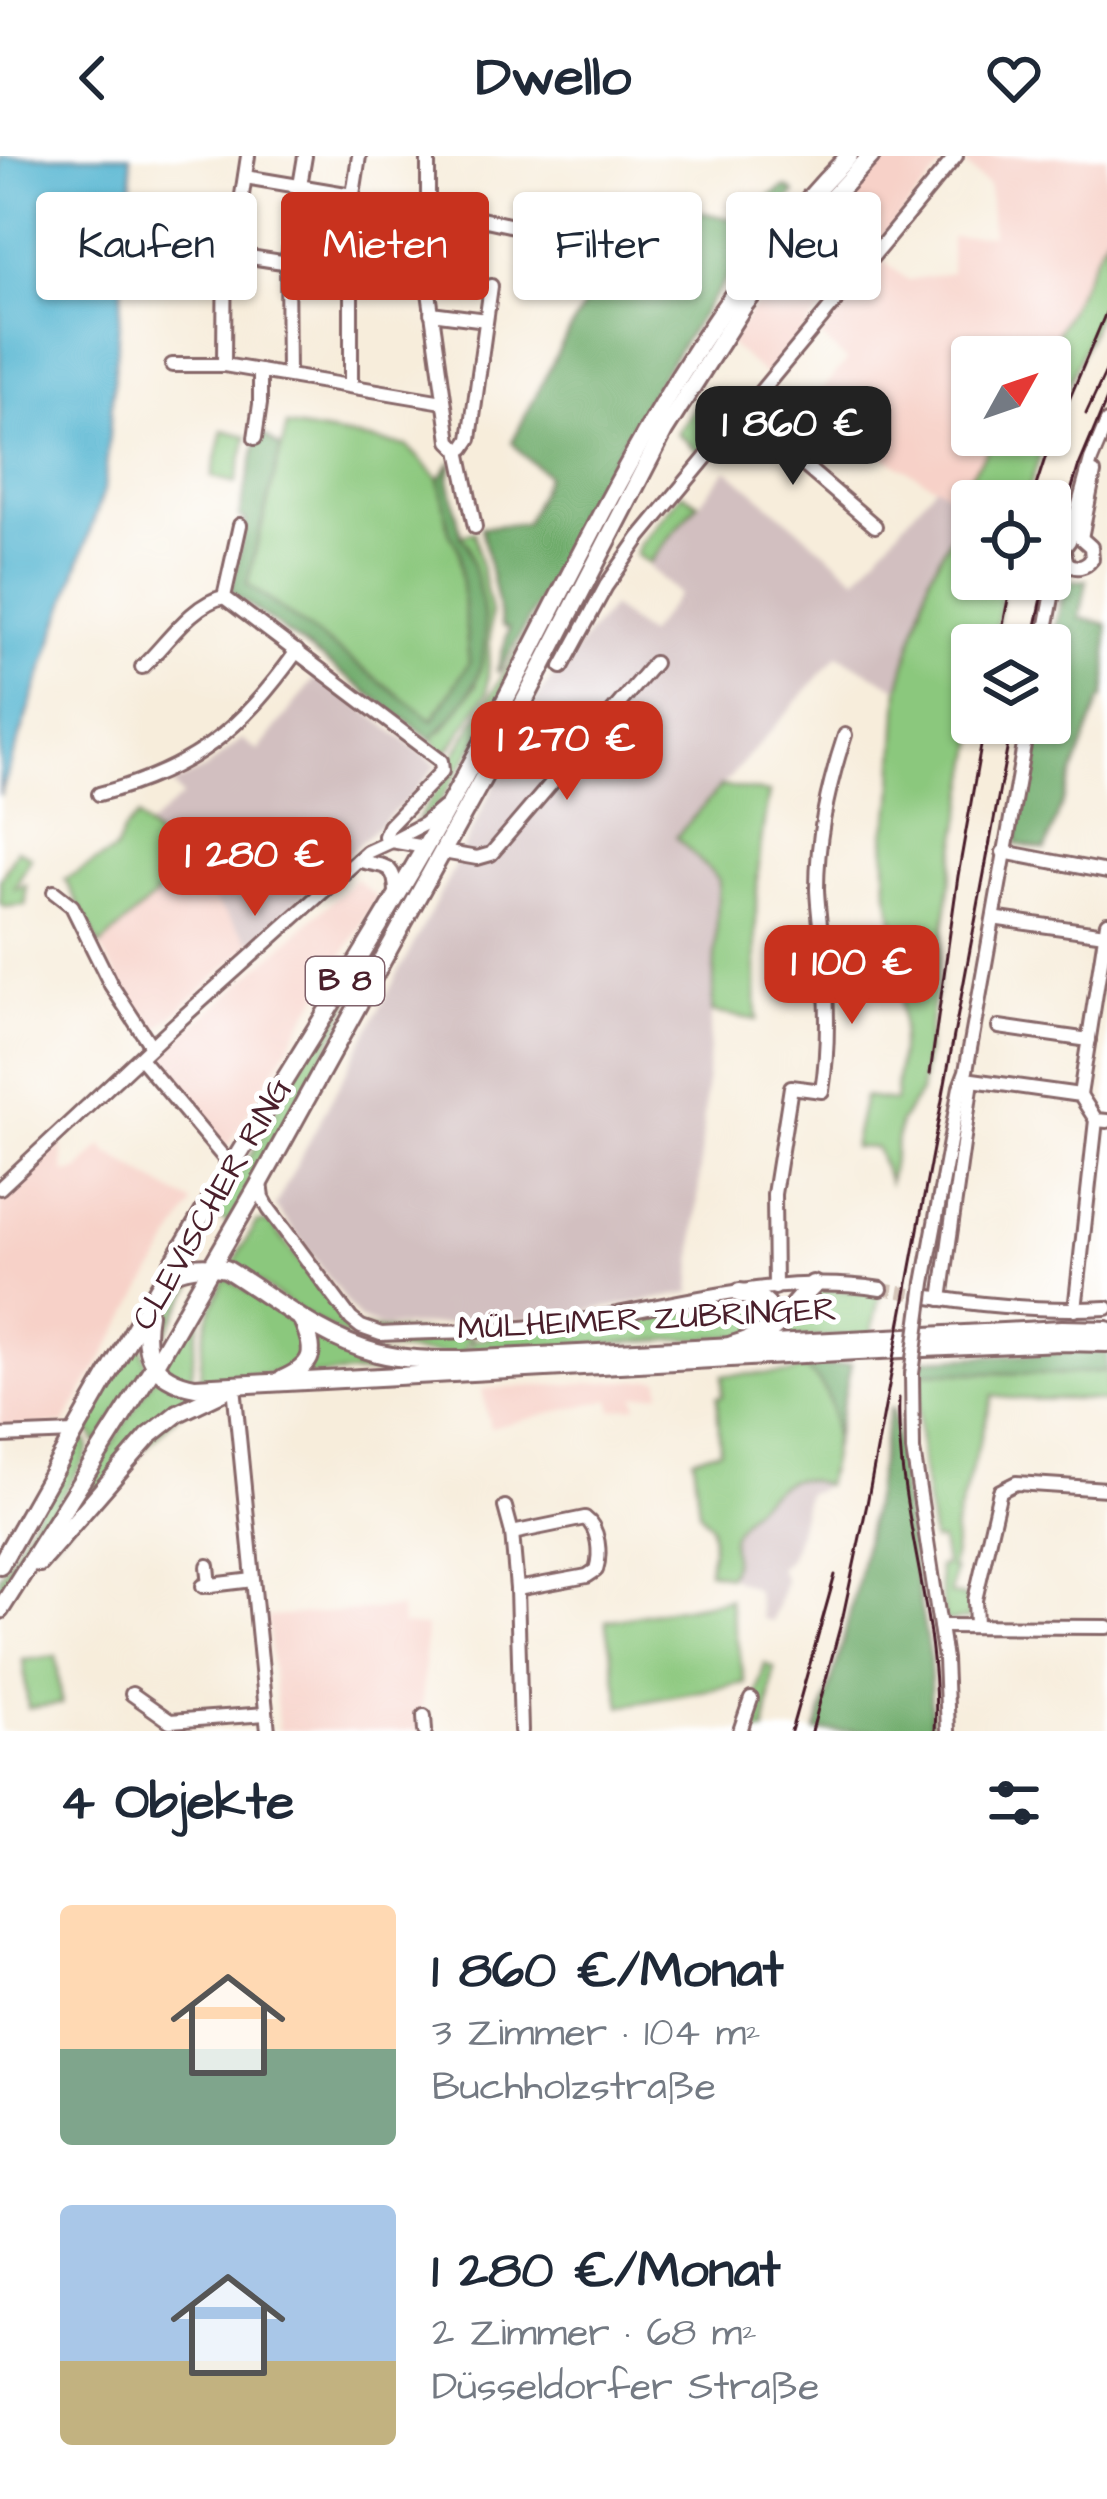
<!DOCTYPE html>
<html lang="de">
<meta charset="utf-8">
<style>
:root{--surface:#fff;--page:#f2f2f3;--text:#1f2937;--muted:#747a83;--accent:#c8321e}
body{margin:0;font-family:"Architects Daughter",sans-serif;background:var(--page);color:var(--text);height:100vh;display:flex;flex-direction:column;font-size:45px;white-space:nowrap}
*{box-sizing:border-box;margin:0}
p{font-size:39px;color:var(--muted)}
.icon{flex:none;width:66px;height:66px;fill:none;stroke:currentColor;stroke-width:2;stroke-linecap:round;stroke-linejoin:round}
.map{position:relative;height:1575px;overflow:hidden}
.drawer{display:flex;flex-direction:column;background:var(--surface);flex:1}
.drawer>*{flex:none}
.banner{position:absolute;left:36px;top:36px;width:1035px;height:108px;display:flex;gap:24px}
.needle{width:78px;rotate:50deg}
.tools{position:absolute;left:951px;top:180px;display:grid;gap:24px}
.tools a{display:grid;place-items:center;width:120px;height:120px;border-radius:12px;background:var(--surface);box-shadow:0 3px 9px #0004;font-size:60px}
.price{position:absolute;translate:-50% -102px;padding:0 27px;border-radius:24px;background:var(--accent);color:#fff;font-size:39px;line-height:78px;filter:drop-shadow(0 3px 6px #0008)}
.price::after{content:'';position:absolute;left:50%;top:72px;width:36px;height:27px;margin-left:-18px;background:inherit;clip-path:polygon(0 0,100% 0,50% 100%)}
.price.selected{background:#222;color:#fff}
ul{padding:0;list-style:none}
li{display:flex;align-items:center;gap:36px;height:300px;padding:0 60px}
li span{display:grid;place-items:center;flex:none;width:336px;height:240px;border-radius:12px;color:#555}
li>.icon{margin-inline-start:auto}
span .icon{width:144px;height:144px;fill:#fffc;stroke-width:1}
li b{font-size:51px}
h2{display:flex;justify-content:space-between;align-items:center;height:144px;padding:0 60px;font-size:51px}
.pill{padding:0 42px;border-radius:12px;background:var(--surface);box-shadow:0 3px 9px #0004;font-size:42px;line-height:108px}
.pill.selected{background:var(--accent);color:#fff}
header{display:flex;justify-content:space-between;align-items:center;height:156px;padding:0 60px;background:var(--surface);font-size:54px;font-weight:800}
.map>svg:first-child{display:block}
</style>
<header><svg class="icon" aria-label="back" viewBox="0 0 24 24"><path d="M15 5l-7 7 7 7"/></svg>Dwello<svg class="icon" aria-label="heart" viewBox="0 0 24 24"><path d="M12 20l-8-8c-3-5 5-10 8-4 3-6 11-1 8 4z"/></svg></header>
<div class="map">
<svg width="1107" height="1575" viewBox="0 0 1107 1575">
<rect width="100%" height="100%" fill="#fff"/>
<filter id="ink" filterUnits="userSpaceOnUse"><feTurbulence type="fractalNoise" baseFrequency=".00833" numOctaves="2"/><feDisplacementMap in="SourceGraphic" scale="24" xChannelSelector="R" yChannelSelector="G"/><feConvolveMatrix kernelMatrix="1 2 1 2 8 2 1 2 1" color-interpolation-filters="sRGB"/></filter>
<filter id="wash" filterUnits="userSpaceOnUse"><feTurbulence type="fractalNoise" baseFrequency=".004" numOctaves="4" result="noise"/><feDisplacementMap in="SourceGraphic" scale="48" xChannelSelector="R" yChannelSelector="G"/><feGaussianBlur stdDeviation="2.7" result="paint"/><feColorMatrix in="noise" values="0 0 0 0 0 0 0 0 0 0 0 0 0 0 0 0 0 1.4 0 .05"/><feComposite in="paint" operator="in"/></filter>
<g filter="url(#wash)">
<rect width="100%" height="100%" fill="#f7eddb"/>
<!-- built -->
<g fill="#f7d1c8">
<polygon points="886,0 951,0 766,220 728,187 789,105 841,44"/>
<polygon points="954,0 1107,0 1107,77 1045,201 972,201 972,279 998,279 955,342 805,254 847,205 821,181 882,104 908,124 951,117 951,81 992,79 989,30"/>
<polygon points="185,713 252,787 153,878 132,847 100,791"/>
<polygon points="356,723 377,742 227,992 156,905"/>
<polygon points="62,988 65,1017 78,1015 102,990 108,997 193,1048 64,1268 0,1272 0,1045"/>
<polygon points="660,1223 661,1237 636,1240 637,1250 613,1254 610,1243 490,1272 482,1233"/>
<polygon points="400,1452 402,1469 426,1471 421,1575 279,1575 267,1461"/>
</g>
<!-- industrial -->
<g fill="#d2bfc0">
<polygon points="727,313 857,422 936,329 966,351 930,419 899,533 838,499 677,681 719,724 716,797 691,1137 554,1161 460,1168 381,1171 359,1163 275,1050 447,725 538,540 611,451 647,479 679,438 648,410"/>
<polygon points="318,518 437,609 411,640 252,787 147,672 182,640 172,629 206,613 242,583 258,595"/>
<polygon points="795,1323 825,1329 816,1335 807,1337 795,1387 789,1402 778,1411 785,1424 772,1465 762,1463 755,1433 728,1420 735,1406 732,1382 738,1369 764,1341 782,1327"/>
</g>
<!-- green -->
<g fill="#8bc87d" stroke="#6a7454" stroke-width="3">
<polygon points="1107,77 1107,137 1050,272 1050,201 1045,201"/>
<polygon points="706,237 732,257 701,297 677,277"/>
<polygon points="643,262 645,263 476,587 437,650 425,662 416,666 448,617 450,606 530,475"/>
<polygon points="287,270 407,290 439,323 449,376 459,393 469,507 432,564 247,428"/>
<polygon points="223,274 247,280 236,327 212,321"/>
<polygon points="998,279 1047,279 1025,345 972,345 972,423 1005,423 993,489 972,489 972,567 979,567 954,703 920,937 900,966 889,1026 876,992 853,991 864,941 895,945 902,873 898,789 887,731 885,675 893,645 899,533 930,419 966,351 955,342"/>
<polygon points="682,337 698,347 649,407 636,399 639,389"/>
<polygon points="474,376 491,457 487,537 452,590 444,597 431,583 443,574 476,529 461,379"/>
<path d="M721,630L769,637C753,714 755,786 757,864L712,856L719,724L676,681Z"/>
<polygon points="138,661 185,713 100,790 65,723 115,695 124,674"/>
<polygon points="17,693 31,701 15,732 26,729 26,749 4,751 0,747 0,724"/>
<polygon points="413,726 351,839 337,875 230,1068 214,1059 269,969 288,929"/>
<path d="M265,1066L272,1069L330,1144L355,1172L473,1180L465,1189V1199C433,1198 402,1197 371,1189C320,1175 276,1138 233,1108L256,1067Z"/>
<path d="M215,1117L218,1118C200,1154 194,1184 191,1224L178,1221L161,1209Z"/>
<path d="M200,1118L155,1196C153,1161 155,1153 176,1123Z"/>
<path d="M226,1121L295,1167L307,1199L286,1216L200,1224C201,1183 206,1158 226,1121Z"/>
<polygon points="819,1133 880,1137 871,1178 770,1184"/>
<polygon points="738,1143 757,1145 767,1167 748,1180 592,1188 522,1196 468,1199 472,1185 490,1181 492,1176 618,1164"/>
<polygon points="138,1178 147,1208 97,1288 91,1277 83,1274"/>
<polygon points="312,1179 412,1210 422,1214 301,1220"/>
<path d="M803,1212C844,1238 837,1288 825,1329C817,1327 805,1322 796,1323C778,1324 735,1364 732,1382C730,1399 738,1401 728,1420L708,1415L712,1395L711,1369L699,1355L693,1302L720,1294L717,1241L722,1240L723,1219L791,1217Z"/>
<path d="M1107,1215V1246C1070,1240 1030,1247 993,1240L954,1373L955,1388L951,1413L954,1414L950,1438L969,1442V1463L945,1466L938,1411L945,1409L941,1385H933C924,1329 914,1273 921,1216L1067,1218Z"/>
<polygon points="155,1219 190,1235 191,1245 50,1388"/>
<polygon points="78,1282 85,1283 89,1291 85,1303 0,1440 0,1421"/>
<polygon points="729,1443 745,1527 621,1550 606,1465"/>
<polygon points="56,1500 62,1548 28,1552 23,1504"/>
<polygon points="765,1508 774,1512 765,1575 748,1575 750,1559"/>
</g>
<!-- forest -->
<g fill="#70ac6c" stroke="#5d664c" stroke-width="3">
<path d="M787,31L795,37C724,119 665,209 612,304C573,374 541,447 499,516L497,515L509,473L502,470L481,371L526,367L547,319L521,297L512,286L562,188L605,113L660,48L743,65C757,55 771,35 787,31Z"/>
<path d="M263,278L281,292L247,428L433,564L469,507L459,394L449,376L439,323L452,305L449,323L462,383L467,387C482,444 501,496 462,548C452,561 443,573 431,583L231,436L246,364L239,361L258,279Z"/>
<polygon points="1087,424 1080,462 1107,468 1107,524 1104,542 1100,544 1045,694 1016,688 1038,567 1050,567 1050,500 1065,425"/>
<polygon points="1081,1195 1107,1196 1107,1215 1067,1218 921,1216 922,1203"/>
<path d="M851,1208L833,1293C835,1261 833,1231 803,1212Z"/>
<polygon points="890,1253 893,1253 907,1375 930,1504 931,1575 816,1575 839,1501 858,1423"/>
</g>
<!-- water -->
<polygon fill="#51b4d0" stroke="#4e6a7e" stroke-width="3" points="0,0 130,0 132,25 104,334 0,640"/>
</g>
<g filter="url(#ink)">
<g fill="none" stroke-linecap="round" stroke-linejoin="round">
<!-- minor-tunnel -->
<polyline stroke="#d4c4b8" stroke-width="12" stroke-dasharray="12 6" stroke-linecap="butt" points="881,1133 930,1141"/>
<!-- minor casing -->
<g stroke="#876769" stroke-width="18">
<g id="minor">
<polyline points="428,0 428,129 450,285 459,294 475,371"/>
<polyline points="245,21 352,39"/>
<polyline points="426,51 509,69 552,74 572,67"/>
<polyline points="240,52 248,0"/>
<polyline points="225,97 428,129"/>
<polyline points="341,116 359,0"/>
<polyline points="351,119 351,229"/>
<polyline points="431,157 486,164"/>
<polyline points="172,209 224,209 443,246"/>
<polyline points="224,209 225,53"/>
<polyline points="288,219 287,107 305,0"/>
<polyline points="743,257 875,370"/>
<polyline points="255,282 260,248 260,215"/>
<polyline points="459,294 464,292 470,283 491,130"/>
<polyline points="240,369 224,441 441,605 442,615 389,670 385,680 386,686"/>
<polyline points="1081,382 1094,317"/>
<path d="M1067,407C1076,414 1085,412 1092,403L1091,391L1081,382"/>
<polyline points="1043,489 1055,426 1067,407 1063,393 1069,385 1091,304 1107,266"/>
<path d="M142,511C165,490 192,447 224,441"/>
<polyline points="562,511 606,430 640,381 956,0"/>
<path d="M99,638C195,613 240,574 297,495"/>
<polyline points="395,683 424,668 443,652"/>
<polyline points="443,696 477,702 491,698 654,507"/>
<polyline points="1003,696 1107,716"/>
<path d="M358,704C381,712 395,704 396,736"/>
<polyline points="54,736 72,750 111,829 151,890"/>
<polyline points="999,763 1105,778"/>
<polyline points="1107,767 1080,939 1096,964 1107,965"/>
<polyline points="999,871 1089,884"/>
<polyline points="140,902 231,1010"/>
<polyline points="965,923 1080,939"/>
<path d="M261,1027L263,1042L269,1053L351,1163L361,1171L381,1178C443,1175 506,1176 567,1167C670,1151 776,1116 881,1133"/>
<polyline points="0,1032 171,872 367,696 391,685 425,691"/>
<polyline points="924,1127 960,931 966,915 1028,567"/>
<path d="M775,1132L774,1038L791,931L822,935C829,892 828,850 824,806C822,782 818,757 817,733C817,679 828,630 845,579"/>
<path d="M930,1141C987,1150 1049,1155 1107,1152"/>
<polyline points="941,1143 972,925"/>
<polyline points="1075,1154 1096,964"/>
<polyline points="912,1218 913,1294 945,1503 948,1575"/>
<polyline points="234,1230 268,1575"/>
<polyline points="0,1280 74,1277"/>
<polyline points="505,1351 512,1377 517,1433 521,1575"/>
<path d="M512,1377L585,1362C599,1372 601,1398 596,1414L587,1420L517,1433"/>
<polyline points="208,1410 210,1430"/>
<polyline points="203,1430 253,1424"/>
<polyline points="976,1469 975,1444 1000,1335 1016,1327 1107,1333"/>
<polyline points="940,1470 1107,1471"/>
<polyline points="132,1538 170,1565 266,1558"/>
<polyline points="424,1560 425,1575"/>
<polyline points="740,1575 751,1543"/>
</g>
</g>
<!-- major casing -->
<g stroke="#876769" stroke-width="22">
<g id="major">
<path d="M168,1119C187,1109 205,1108 226,1113C275,1143 320,1182 377,1197C404,1204 434,1204 462,1204L1062,1173L1107,1174"/>
<path d="M148,1158C141,1198 152,1223 195,1231L858,1195L1061,1186L1107,1187"/>
<path d="M283,1223C316,1208 316,1195 302,1164"/>
<polyline points="39,1407 149,1280 178,1257 224,1235"/>
<path d="M0,1409C76,1275 151,1141 232,1009C309,883 389,759 460,629C580,412 671,179 849,0"/>
<polyline points="0,1454 154,1210 261,1025 511,571 664,275 744,149 817,58 871,0"/>
</g>
</g>
<!-- highway casing -->
<g stroke="#876769" stroke-width="24">
<g id="highway">
<path d="M740,1137C765,1143 773,1147 770,1174"/>
<path d="M732,1190C782,1176 780,1162 813,1129"/>
</g>
</g>
<!-- minor -->
<use href="#minor" stroke="#fff" stroke-width="12"/>
<!-- major -->
<use href="#major" stroke="#fff" stroke-width="16"/>
<!-- highway -->
<use href="#highway" stroke="#fff" stroke-width="18"/>
<!-- rail -->
<g stroke="#4a1f2b" stroke-width="3">
<polyline points="1086,258 1107,213"/>
<polyline points="1031,345 1047,296 1107,154"/>
<polyline points="1050,406 1078,312 1107,243"/>
<polyline points="999,489 1012,423"/>
<polyline points="1032,489 1046,423"/>
<polyline points="930,918 958,720 985,567"/>
<path d="M899,1242C895,1355 942,1463 935,1575"/>
<polyline points="791,1575 835,1419"/>
<polyline points="812,1575 843,1460 867,1348 1012,567"/>
</g>
<!-- minor-bridge casing -->
<g stroke="#876769" stroke-width="18" stroke-linecap="butt">
<polyline id="minor-bridge" points="912,1218 924,1127"/>
</g>
<!-- minor-bridge -->
<use href="#minor-bridge" stroke="#fff" stroke-width="12"/>
</g>
</g>
<g text-anchor="middle" dominant-baseline="central" stroke-width="10" stroke-linejoin="round" paint-order="stroke">
<!-- shield labels -->
<rect fill="#fff" stroke="#80626b" stroke-width="3" x="306" y="801" width="78" height="48" rx="9"/>
<g font-size="30" font-weight="bold" fill="#4a1f2b">
<text x="345" y="825">B 8</text>
</g>
<!-- street labels -->
<g font-size="33" fill="#4a1f2b" stroke="#fff">
<text transform="translate(212 1048) rotate(-60)">CLEVISCHER RING</text>
<text transform="translate(647 1163) rotate(-3)">MÜLHEIMER ZUBRINGER</text>
</g>
</g>
</svg>
<div class="tools">
<a><svg class="needle" viewBox="-14 -14 28 28"><path d="M0-13l5 13h-10z" fill="#e53935"/><path d="M0 13l5-13h-10z" fill="#747a83"/></svg></a>
<a><svg class="icon" aria-label="locate" viewBox="0 0 24 24"><circle cx="12" cy="12" r="6"/><path d="M12 2v4M12 18v4M2 12h4M18 12h4"/></svg></a>
<a><svg class="icon" aria-label="layers" viewBox="0 0 24 24"><path d="M12 4l9 5-9 5-9-5zM3 14l9 5 9-5"/></svg></a>
</div>
<b class="price selected" style="left:793px;top:332px">1 860 €</b>
<b class="price" style="left:567px;top:647px">1 270 €</b>
<b class="price" style="left:255px;top:763px">1 280 €</b>
<b class="price" style="left:852px;top:871px">1 100 €</b>
<div class="banner">
<a class="pill">Kaufen</a>
<a class="pill selected">Mieten</a>
<a class="pill">Filter</a>
<a class="pill">Neu</a>
</div>
</div>
<section class="drawer">
<h2>4 Objekte<svg class="icon" aria-label="filters" viewBox="0 0 24 24"><path d="M4 7h16M4 17h16"/><circle cx="9" cy="7" r="2"/><circle cx="15" cy="17" r="2"/></svg></h2>
<ul>
<li><span style="background:linear-gradient(#ffd9b3 60%,#7fa58c 0)"><svg class="icon" aria-label="home" viewBox="0 0 24 24"><path d="M3 11l9-7 9 7M6 9v11h12V9"/></svg></span><div><b>1 860 €/Monat</b><p>3 Zimmer · 104 m²</p><p>Buchholzstraße</p></div></li>
<li><span style="background:linear-gradient(#a9c7e8 65%,#c2b280 0)"><svg class="icon" aria-label="home" viewBox="0 0 24 24"><path d="M3 11l9-7 9 7M6 9v11h12V9"/></svg></span><div><b>1 280 €/Monat</b><p>2 Zimmer · 68 m²</p><p>Düsseldorfer Straße</p></div></li>
</ul>
</section>
